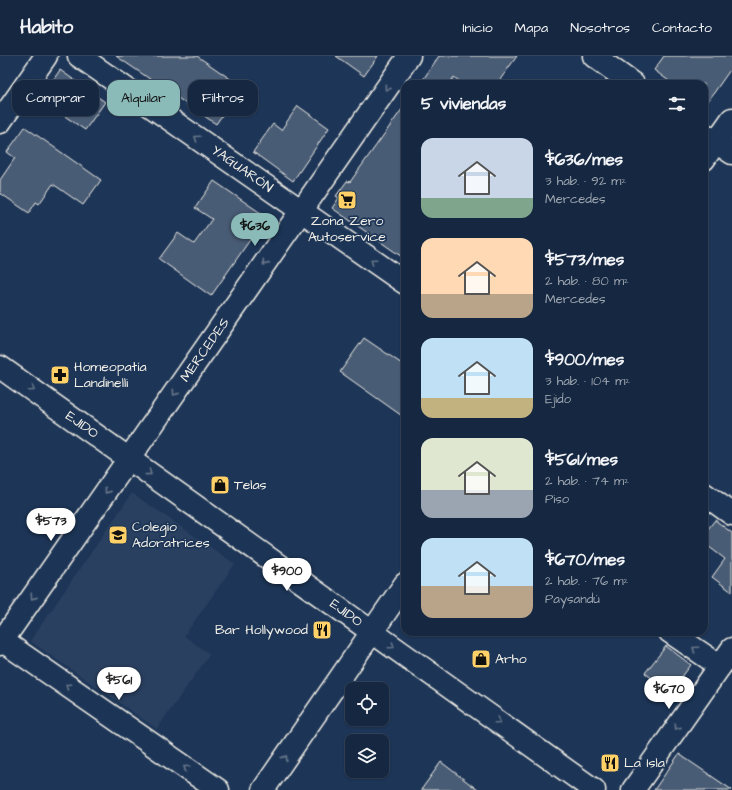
<!DOCTYPE html>
<html lang="es">
<meta charset="utf-8">
<style>
:root{--surface:#162841;--page:#1f3048;--text:#f1f3f6;--muted:#9ea6b1;--line:#35445a;--accent:#8bbbb9}
body{margin:0;font-family:"Architects Daughter",sans-serif;background:var(--page);color:var(--text);height:100vh;display:flex;flex-direction:column;font-size:15px;white-space:nowrap}
*{box-sizing:border-box;margin:0}
p{font-size:13px;color:var(--muted)}
.icon{flex:none;width:22px;height:22px;fill:none;stroke:currentColor;stroke-width:2;stroke-linecap:round;stroke-linejoin:round}
.map{position:relative;flex:1;overflow:hidden}
.drawer{position:absolute;left:401px;top:24px;width:307px;height:556px;display:flex;flex-direction:column;background:var(--surface);border-radius:12px;box-shadow:0 1px 3px #0004,0 0 0 1px var(--line)}
.drawer>*{flex:none}
.top-card{position:absolute;left:12px;top:24px;width:329px;height:36px;display:flex;gap:8px}
.tools{position:absolute;left:345px;top:626px;display:grid;gap:8px}
.tools a{display:grid;place-items:center;width:44px;height:44px;border-radius:8px;background:var(--surface);box-shadow:0 1px 3px #0004,0 0 0 1px var(--line);font-size:20px}
.price{position:absolute;translate:-50% -34px;padding:0 9px;border-radius:14px;background:#fff;color:#222;font-size:13px;line-height:26px;filter:drop-shadow(0 1px 2px #0008)}
.price::after{content:'';position:absolute;left:50%;top:24px;width:12px;height:9px;margin-left:-6px;background:inherit;clip-path:polygon(0 0,100% 0,50% 100%)}
.price.current{background:var(--accent);color:#111}
ul{padding:0;list-style:none}
li{display:flex;align-items:center;gap:12px;height:100px;padding:0 20px}
li span{display:grid;place-items:center;flex:none;width:112px;height:80px;border-radius:12px;color:#555}
li>.icon{margin-inline-start:auto}
span .icon{width:48px;height:48px;fill:#fffc;stroke-width:1}
li b{font-size:17px}
h2{display:flex;justify-content:space-between;align-items:center;height:48px;padding:0 20px;font-size:17px}
.tag{padding:0 14px;border-radius:12px;background:var(--surface);box-shadow:0 1px 3px #0004,0 0 0 1px var(--line);font-size:14px;line-height:36px}
.tag.current{background:var(--accent);color:#111}
header{display:flex;align-items:center;gap:24px;box-sizing:border-box;height:56px;padding:0 20px;background:var(--surface);border-bottom:1px solid var(--line)}
header strong{font-size:19px}
nav{display:flex;gap:22px;margin-inline-start:auto;font-size:14px}
.map>svg:first-child{display:block}
</style>
<header>
<strong>Habito</strong>
<nav><a>Inicio</a><a>Mapa</a><a>Nosotros</a><a>Contacto</a></nav>
</header>
<div class="map">
<svg width="732" height="734" viewBox="0 0 732 734">
<rect width="100%" height="100%" fill="#1d3557"/>
<filter id="ink" filterUnits="userSpaceOnUse"><feTurbulence type="fractalNoise" baseFrequency=".025" numOctaves="2"/><feDisplacementMap in="SourceGraphic" scale="8" xChannelSelector="R" yChannelSelector="G"/><feConvolveMatrix kernelMatrix="1 2 1 2 8 2 1 2 1" color-interpolation-filters="sRGB"/></filter>
<g filter="url(#ink)">
<!-- built -->
<polygon fill="#2a4060" points="132,437 235,508 184,580 210,598 157,673 30,585"/>
<!-- building -->
<g fill="#485b74" stroke="#f4f1e8">
<polygon points="116,0 197,0 242,31 216,68"/>
<polygon points="336,0 378,0 364,20"/>
<polygon points="439,0 517,0 497,28 463,28 454,21 449,28 420,28"/>
<polygon points="664,0 732,0 732,11 704,51 704,28 673,28 654,14"/>
<polygon points="60,14 105,46 85,74 40,43"/>
<polygon points="405,49 405,203 332,152 339,142 336,140 347,125 350,126"/>
<polygon points="298,50 329,72 293,125 253,96 273,68 281,74"/>
<polygon points="25,71 101,124 83,149 53,128 39,148 36,146 29,157 0,137 0,124 15,102 7,96"/>
<polygon points="214,125 268,162 256,179 254,178 211,240 159,203 178,177 194,188 212,163 195,152"/>
<polygon points="364,282 405,310 405,362 340,316"/>
<polygon points="715,464 732,477 732,536 712,521 725,503 704,487 704,478"/>
<polygon points="666,590 691,609 670,636 645,617"/>
<polygon points="679,698 732,734 654,734"/>
<polygon points="441,706 478,734 421,734"/>
</g>
<g fill="none" stroke-linecap="round" stroke-linejoin="round">
<!-- minor casing -->
<g stroke="#f4f1e8" stroke-width="25">
<g id="minor">
<polyline points="79,0 405,227"/>
<polyline points="594,0 633,28"/>
<polyline points="0,66 46,0"/>
<polyline points="704,78 732,97"/>
<polyline points="704,103 732,63"/>
<polyline points="0,311 594,734"/>
<polyline points="704,438 732,458"/>
<polyline points="670,576 720,610"/>
<polyline points="0,583 218,734"/>
<polyline points="0,588 409,0"/>
<polyline points="263,734 405,528"/>
<polyline points="633,734 732,593"/>
</g>
</g>
<!-- minor -->
<use href="#minor" stroke="#1d3557" stroke-width="22"/>
</g>
<!-- one-way arrows -->
<defs><path id="oneway-chevron" d="M-2-3.5L2.5 0L-2 3.5" fill="none" stroke-width="1.6" stroke-linecap="round" stroke-linejoin="round"/></defs>
<g stroke="#68778a">
<use href="#oneway-chevron" transform="translate(387 32) rotate(125)"/>
<use href="#oneway-chevron" transform="translate(197 82) rotate(-145)"/>
<use href="#oneway-chevron" transform="translate(373 205) rotate(-145)"/>
<use href="#oneway-chevron" transform="translate(265 207) rotate(125)"/>
<use href="#oneway-chevron" transform="translate(32 333) rotate(35)"/>
<use href="#oneway-chevron" transform="translate(175 337) rotate(125)"/>
<use href="#oneway-chevron" transform="translate(149 417) rotate(36)"/>
<use href="#oneway-chevron" transform="translate(107 435) rotate(125)"/>
<use href="#oneway-chevron" transform="translate(33 541) rotate(125)"/>
<use href="#oneway-chevron" transform="translate(392 590) rotate(35)"/>
<use href="#oneway-chevron" transform="translate(695 593) rotate(-145)"/>
<use href="#oneway-chevron" transform="translate(68 630) rotate(-145)"/>
<use href="#oneway-chevron" transform="translate(498 665) rotate(35)"/>
<use href="#oneway-chevron" transform="translate(677 671) rotate(125)"/>
<use href="#oneway-chevron" transform="translate(285 702) rotate(-56)"/>
<use href="#oneway-chevron" transform="translate(186 712) rotate(-145)"/>
</g>
</g>
<!-- icons -->
<defs>
<g id="supermarket-square" transform="scale(1)"><rect x="-9" y="-9" width="18" height="18" rx="4" fill="#ffd166" stroke="#1d3557"/><path d="M-6-5.5h2.5l.6 2H6L4.5 2H-2.5L-4.4-4H-6ZM-1.5 3.2a1.3 1.3 0 1 0 .1 0ZM3 3.2a1.3 1.3 0 1 0 .1 0Z" fill="#111"/></g>
<g id="pharmacy-square" transform="scale(1)"><rect x="-9" y="-9" width="18" height="18" rx="4" fill="#ffd166" stroke="#1d3557"/><path d="M-2-6h4v4h4v4h-4v4h-4v-4h-4v-4h4Z" fill="#111"/></g>
<g id="shop-square" transform="scale(1)"><rect x="-9" y="-9" width="18" height="18" rx="4" fill="#ffd166" stroke="#1d3557"/><path d="M-5-2.5h2.3a2.7 3.5 0 0 1 5.4 0H5L5.5 6h-11ZM-1.5-2.5h3a1.5 2.3 0 0 0-3 0Z" fill="#111"/></g>
<g id="school-square" transform="scale(1)"><rect x="-9" y="-9" width="18" height="18" rx="4" fill="#ffd166" stroke="#1d3557"/><path d="M0-5L7-2L0 1L-7-2ZM-4 1L0 2.5L4 1V4Q0 6-4 4Z" fill="#111"/></g>
<g id="restaurant-square" transform="scale(1)"><rect x="-9" y="-9" width="18" height="18" rx="4" fill="#ffd166" stroke="#1d3557"/><path d="M-5-6h1v4h1v-4h1v4h1v-4h1v5L-1.5 .5V6h-2V.5L-5-1ZM5-6V6H3V1.5H1.5Q1.5-4 5-6Z" fill="#111"/></g>
</defs>
<g fill-rule="evenodd">
<use href="#supermarket-square" x="347" y="144"/>
<use href="#pharmacy-square" x="60" y="319"/>
<use href="#shop-square" x="220" y="429"/>
<use href="#school-square" x="118" y="479"/>
<use href="#restaurant-square" x="322" y="574"/>
<use href="#shop-square" x="481" y="603"/>
<use href="#restaurant-square" x="610" y="707"/>
</g>
<g text-anchor="middle" dominant-baseline="central" stroke-width="3.5" stroke-linejoin="round" paint-order="stroke">
<!-- street labels -->
<g font-size="14" fill="#f4f1e8" stroke="#1d3557">
<text transform="translate(242 113) rotate(35)">YAGUARÓN</text>
<text transform="translate(205 294) rotate(-55)">MERCEDES</text>
<text transform="translate(82 369) rotate(35)">EJIDO</text>
<text transform="translate(346 557) rotate(36)">EJIDO</text>
</g>
<!-- poi labels -->
<g font-size="14" fill="#f4f1e8" stroke="#1d3557" text-anchor="start">
<text x="347" y="165" text-anchor="middle">Zona Zero<tspan x="347" dy="16">Autoservice</tspan></text>
<text x="74" y="311">Homeopatía<tspan x="74" dy="16">Landinelli</tspan></text>
<text x="234" y="429">Telas</text>
<text x="132" y="471">Colegio<tspan x="132" dy="16">Adoratrices</tspan></text>
<text x="308" y="574" text-anchor="end">Bar Hollywood</text>
<text x="495" y="603">Arho</text>
<text x="624" y="707">La Isla</text>
</g>
</g>
</svg>
<div class="tools">
<a><svg class="icon" aria-label="locate" viewBox="0 0 24 24"><circle cx="12" cy="12" r="6"/><path d="M12 2v4M12 18v4M2 12h4M18 12h4"/></svg></a>
<a><svg class="icon" aria-label="layers" viewBox="0 0 24 24"><path d="M12 4l9 5-9 5-9-5zM3 14l9 5 9-5"/></svg></a>
</div>
<b class="price current" style="left:255px;top:191px">$636</b>
<b class="price" style="left:51px;top:486px">$573</b>
<b class="price" style="left:287px;top:536px">$900</b>
<b class="price" style="left:119px;top:645px">$561</b>
<b class="price" style="left:669px;top:654px">$670</b>
<div class="top-card">
<a class="tag">Comprar</a>
<a class="tag current">Alquilar</a>
<a class="tag">Filtros</a>
</div>
<section class="drawer">
<h2>5 viviendas<svg class="icon" aria-label="filters" viewBox="0 0 24 24"><path d="M4 7h16M4 17h16"/><circle cx="9" cy="7" r="2"/><circle cx="15" cy="17" r="2"/></svg></h2>
<ul>
<li><span style="background:linear-gradient(#c9d6e8 75%,#7fa58c 0)"><svg class="icon" aria-label="home" viewBox="0 0 24 24"><path d="M3 11l9-7 9 7M6 9v11h12V9"/></svg></span><div><b>$636/mes</b><p>3 hab. · 92 m²</p><p>Mercedes</p></div></li>
<li><span style="background:linear-gradient(#ffd9b3 70%,#b9a48a 0)"><svg class="icon" aria-label="home" viewBox="0 0 24 24"><path d="M3 11l9-7 9 7M6 9v11h12V9"/></svg></span><div><b>$573/mes</b><p>2 hab. · 80 m²</p><p>Mercedes</p></div></li>
<li><span style="background:linear-gradient(#bfe0f5 75%,#c2b280 0)"><svg class="icon" aria-label="home" viewBox="0 0 24 24"><path d="M3 11l9-7 9 7M6 9v11h12V9"/></svg></span><div><b>$900/mes</b><p>3 hab. · 104 m²</p><p>Ejido</p></div></li>
<li><span style="background:linear-gradient(#dfe7d0 65%,#9aa5b1 0)"><svg class="icon" aria-label="home" viewBox="0 0 24 24"><path d="M3 11l9-7 9 7M6 9v11h12V9"/></svg></span><div><b>$561/mes</b><p>2 hab. · 74 m²</p><p>Piso</p></div></li>
<li><span style="background:linear-gradient(#bfe0f5 60%,#b9a48a 0)"><svg class="icon" aria-label="home" viewBox="0 0 24 24"><path d="M3 11l9-7 9 7M6 9v11h12V9"/></svg></span><div><b>$670/mes</b><p>2 hab. · 76 m²</p><p>Paysandú</p></div></li>
</ul>
</section>
</div>
